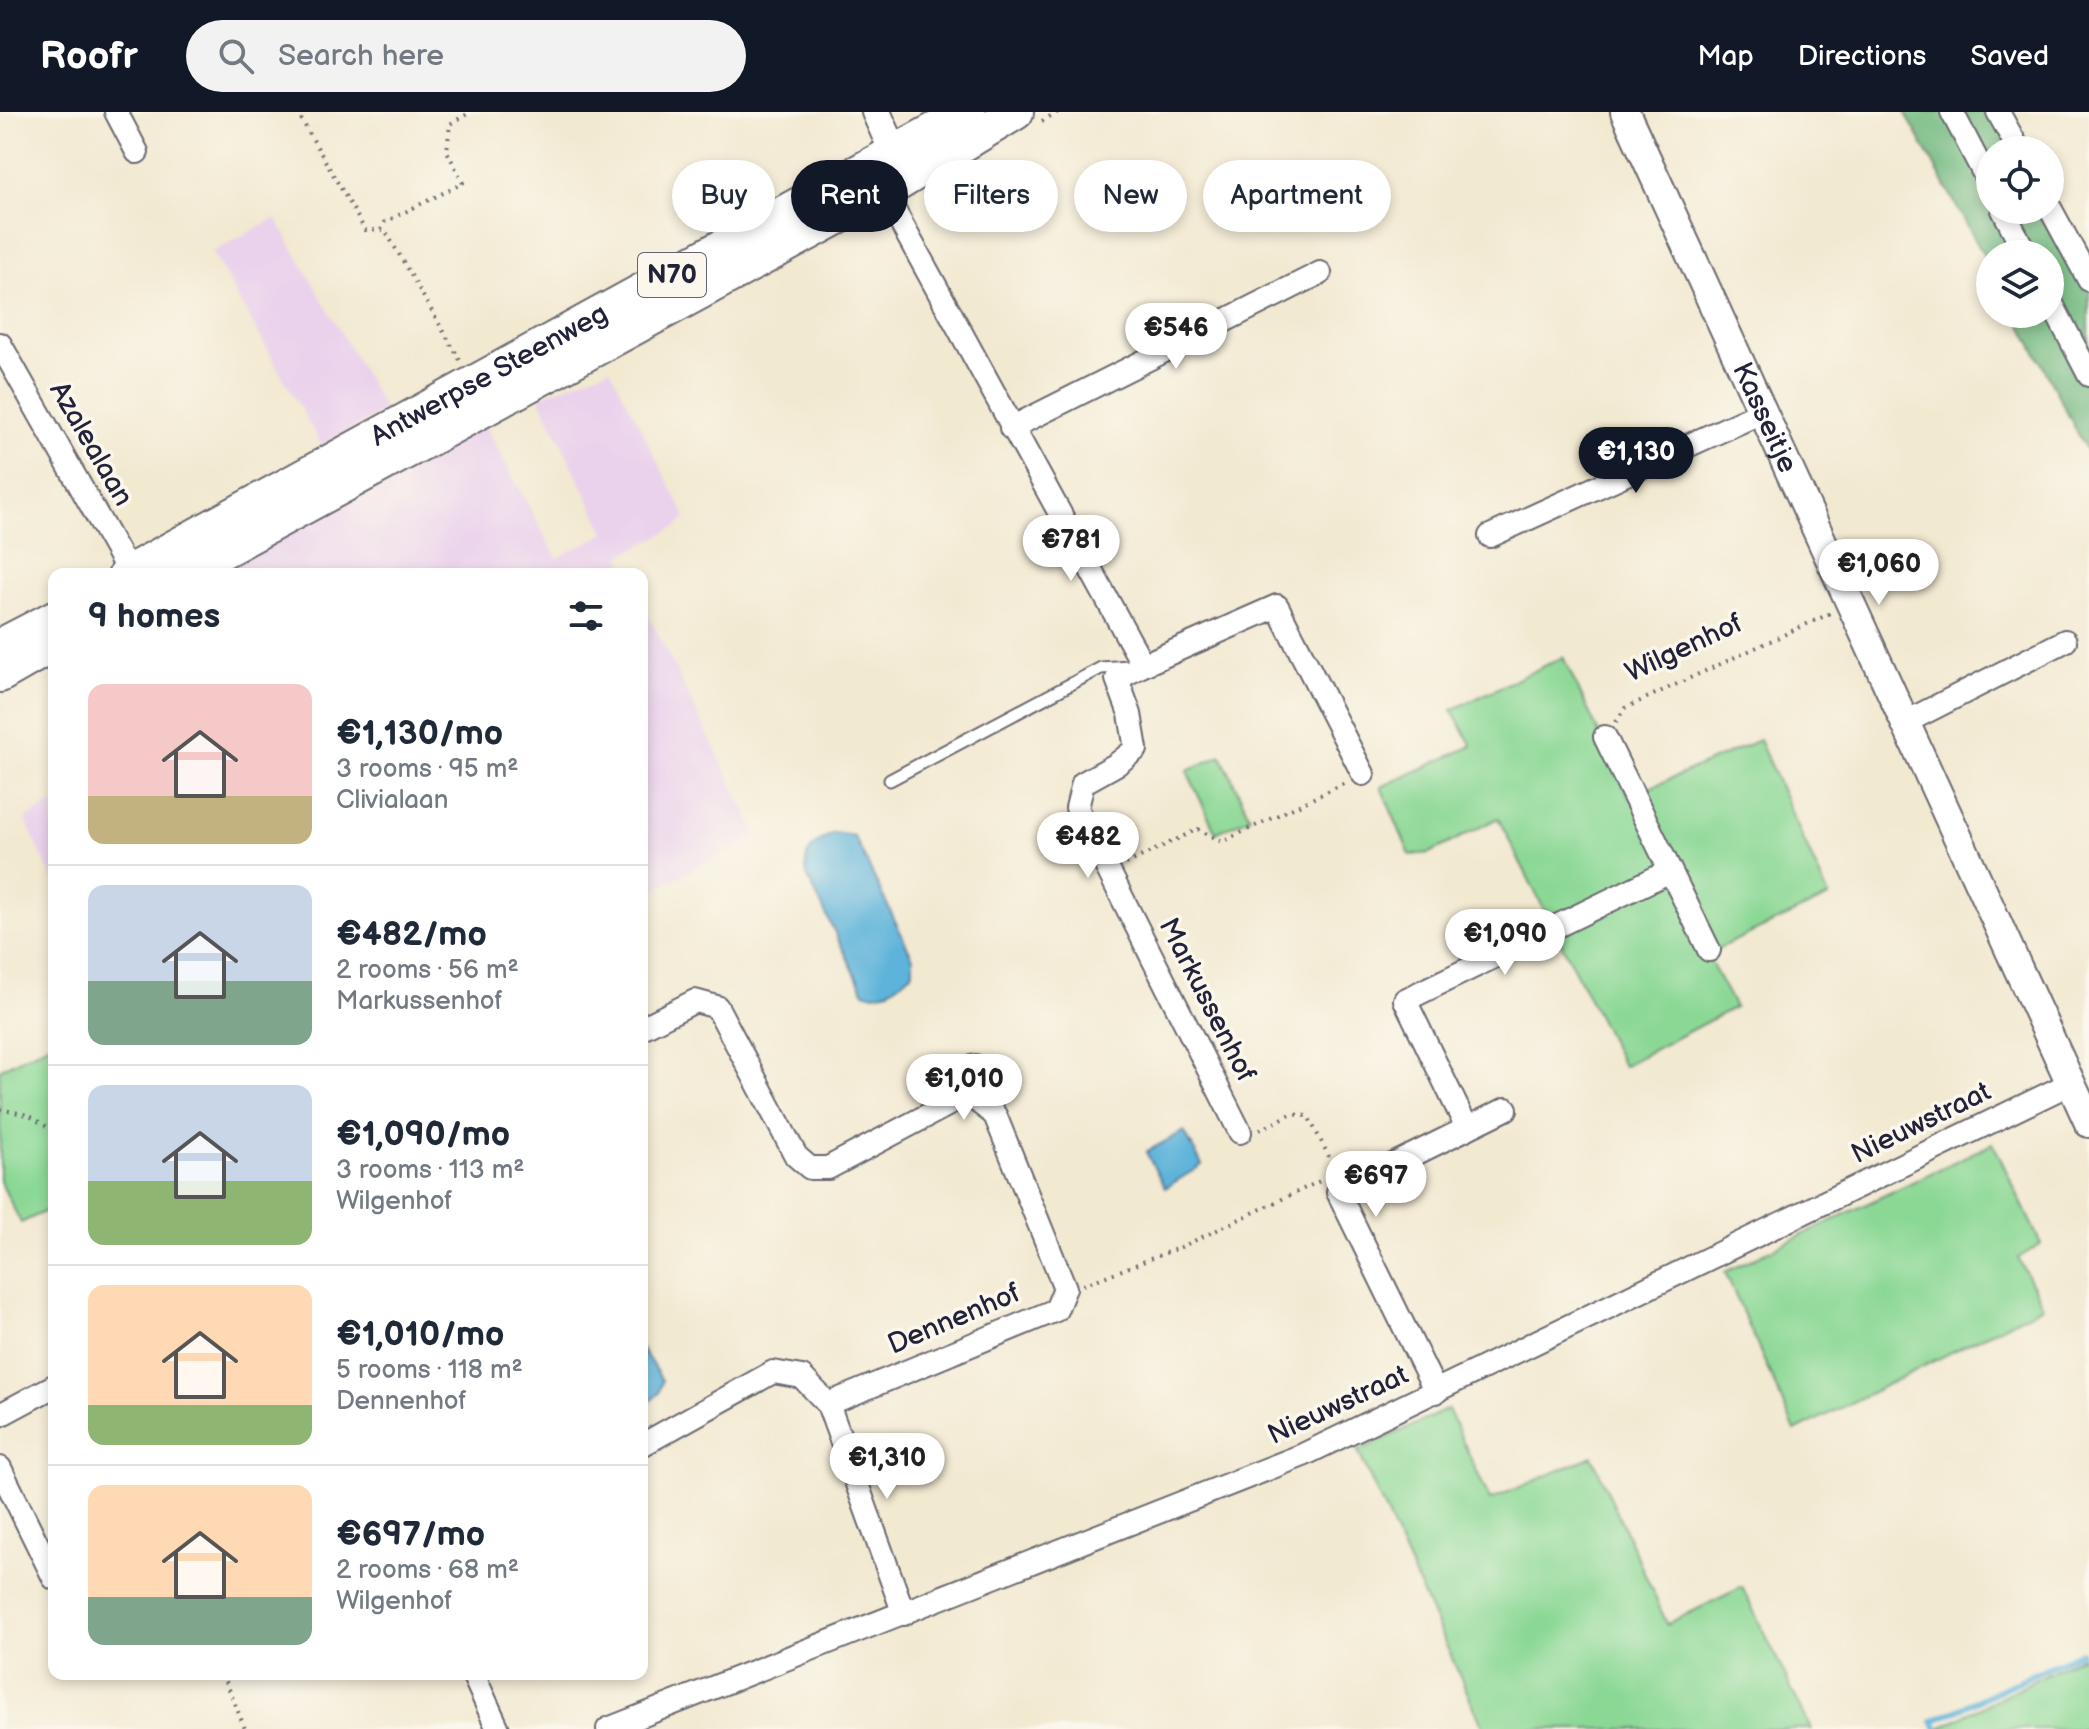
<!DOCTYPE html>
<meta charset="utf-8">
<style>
:root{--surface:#fff;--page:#f2f2f3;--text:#1f2937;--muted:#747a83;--line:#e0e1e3;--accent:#111827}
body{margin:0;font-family:"Balsamiq Sans",sans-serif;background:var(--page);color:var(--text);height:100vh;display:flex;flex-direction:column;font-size:30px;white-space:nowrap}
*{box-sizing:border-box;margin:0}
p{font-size:26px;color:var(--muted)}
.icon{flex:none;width:44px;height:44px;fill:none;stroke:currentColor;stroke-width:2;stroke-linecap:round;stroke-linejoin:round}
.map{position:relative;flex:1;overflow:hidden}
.panel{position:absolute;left:48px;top:456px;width:600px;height:1112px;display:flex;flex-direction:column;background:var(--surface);border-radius:16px;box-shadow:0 4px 12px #0003}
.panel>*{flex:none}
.top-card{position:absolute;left:672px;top:48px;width:760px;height:72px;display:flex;gap:16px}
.fabs{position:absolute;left:1976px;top:24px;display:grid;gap:16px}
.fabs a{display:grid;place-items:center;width:88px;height:88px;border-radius:50%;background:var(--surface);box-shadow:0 4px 12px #0003;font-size:40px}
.price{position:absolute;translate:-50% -68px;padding:0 18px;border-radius:28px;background:#fff;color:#222;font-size:26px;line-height:52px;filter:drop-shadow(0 2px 4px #0008)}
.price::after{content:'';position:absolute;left:50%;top:48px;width:24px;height:18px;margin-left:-12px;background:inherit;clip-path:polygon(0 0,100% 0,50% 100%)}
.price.active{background:var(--accent);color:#fff}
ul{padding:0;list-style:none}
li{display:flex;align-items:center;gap:24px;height:200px;padding:0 40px}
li+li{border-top:2px solid var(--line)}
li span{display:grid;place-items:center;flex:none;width:224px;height:160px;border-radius:16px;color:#555}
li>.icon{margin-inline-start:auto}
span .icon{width:96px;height:96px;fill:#fffc;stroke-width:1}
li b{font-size:34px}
h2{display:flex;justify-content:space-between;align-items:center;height:96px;padding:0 40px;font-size:34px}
.tag{padding:0 28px;border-radius:36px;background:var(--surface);box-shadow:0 4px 12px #0003;font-size:28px;line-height:72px}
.tag.active{background:var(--accent);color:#fff}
header{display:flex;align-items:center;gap:48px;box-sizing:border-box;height:112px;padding:0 40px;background:var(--accent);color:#fff}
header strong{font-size:38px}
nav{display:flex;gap:44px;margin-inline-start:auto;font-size:28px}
.search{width:560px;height:72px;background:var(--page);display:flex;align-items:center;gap:20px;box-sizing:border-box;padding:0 28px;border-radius:44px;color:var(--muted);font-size:30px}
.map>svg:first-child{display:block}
</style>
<header>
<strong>Roofr</strong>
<div class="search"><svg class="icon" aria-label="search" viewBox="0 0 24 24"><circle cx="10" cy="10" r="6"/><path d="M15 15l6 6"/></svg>Search here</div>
<nav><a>Map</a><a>Directions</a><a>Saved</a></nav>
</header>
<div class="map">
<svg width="2089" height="1617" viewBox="0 0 2089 1617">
<rect width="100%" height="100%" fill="#fbf7ec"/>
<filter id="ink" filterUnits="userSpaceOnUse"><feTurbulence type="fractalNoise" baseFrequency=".0125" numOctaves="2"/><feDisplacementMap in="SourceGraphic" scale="16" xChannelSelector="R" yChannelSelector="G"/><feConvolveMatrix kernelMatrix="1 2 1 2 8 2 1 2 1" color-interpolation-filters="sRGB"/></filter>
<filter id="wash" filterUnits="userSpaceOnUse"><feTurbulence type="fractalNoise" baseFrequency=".006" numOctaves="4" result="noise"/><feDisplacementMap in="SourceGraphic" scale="32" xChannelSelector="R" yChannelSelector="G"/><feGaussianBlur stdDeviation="1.8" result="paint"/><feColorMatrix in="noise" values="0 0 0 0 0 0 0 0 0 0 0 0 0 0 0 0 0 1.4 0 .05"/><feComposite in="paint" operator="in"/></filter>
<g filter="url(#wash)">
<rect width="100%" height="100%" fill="#f2e9d1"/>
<!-- built -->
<g fill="#ead1ec">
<polygon points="276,106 385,298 322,334 212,140"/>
<polygon points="610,256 686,405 676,415 620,444 629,462 213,462 485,314 557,446 605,421 539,285"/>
<polygon points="642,490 756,720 756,725 642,783"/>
<polygon points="54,690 54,770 25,707"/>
</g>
<!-- green -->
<g fill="#8bd895" stroke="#567d68" stroke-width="2">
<polygon points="1563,545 1629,685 1759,628 1829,785 1706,842 1735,895 1623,954 1498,706 1430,741 1410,743 1381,675 1472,634 1452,598"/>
<polygon points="1221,643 1250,705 1216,721 1187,659"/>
<polygon points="54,930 54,1095 21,1111 0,1069 0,957"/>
<polygon points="1993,1031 2041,1132 2018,1146 2043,1194 1795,1319 1725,1160"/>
<polygon points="1448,1297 1490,1388 1592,1344 1667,1512 1742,1475 1811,1617 1484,1617 1358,1339"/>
<polygon points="2082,1544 2089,1560 2089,1617 1937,1617"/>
</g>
<!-- forest -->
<polygon fill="#70b87e" stroke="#496d5c" stroke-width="2" points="1905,0 1992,0 2013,38 1990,38 1990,98 2046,98 2089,178 2089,343 2016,202 2050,202 2050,142 1990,142 1990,155"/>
<!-- water -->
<g fill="#5db3da" stroke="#406a8a" stroke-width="2">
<path d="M834,721L854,724L913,846V860C899,872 883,887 864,880L807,764C801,740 814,731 834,721Z"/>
<polygon points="1184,1019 1202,1053 1165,1076 1146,1040"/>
<polygon points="642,1237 662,1268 659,1281 642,1297"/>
</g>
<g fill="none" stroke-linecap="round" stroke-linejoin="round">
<!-- stream -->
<polyline stroke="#5db3da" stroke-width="6" points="1937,1617 1933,1609 2081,1540"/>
</g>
</g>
<g filter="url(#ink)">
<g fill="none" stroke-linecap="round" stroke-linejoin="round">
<!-- service casing -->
<g stroke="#6b6870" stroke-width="15">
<polyline id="service" points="890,668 1101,556 1129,554"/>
</g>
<!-- minor casing -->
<g stroke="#6b6870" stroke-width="26">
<g id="minor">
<polyline points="116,0 137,40"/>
<polyline points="1952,0 1990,73"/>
<polyline points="1998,0 2019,38"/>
<polyline points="878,69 1143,553 1277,494 1363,662"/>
<polyline points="2050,96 2089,168"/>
<polyline points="2003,98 2026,142"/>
<polyline points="2050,188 2089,263"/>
<polyline points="0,232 130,462"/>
<polyline points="1011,316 1320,161"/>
<polyline points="1490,424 1762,300"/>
<polyline points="1143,553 1117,567 1130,602 1136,637 1117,652 1083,671 1077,696 1240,1020"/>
<polyline points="1904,611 2065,529"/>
<polyline points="1605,625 1709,838"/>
<polyline points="642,916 695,889 717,895 796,1044 810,1056 828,1056 968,982 995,1003 1065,1176 1056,1198 828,1292"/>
<polyline points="968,982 975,954"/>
<polyline points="1467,1016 1405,888 1670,759"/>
<polyline points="1436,1280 1338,1080 1506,997"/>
<polyline points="0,1303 54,1274"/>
<polyline points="642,1333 773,1260 802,1265 828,1292 904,1502"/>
<polyline points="0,1356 54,1466"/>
<polyline points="473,1562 498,1617"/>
<polyline points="608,1617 1303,1343 2071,971"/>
</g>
</g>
<!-- tertiary casing -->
<g stroke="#6b6870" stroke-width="32">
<g id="tertiary">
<polyline points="876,0 902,58"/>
<path id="s1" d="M1625,0L2089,1011"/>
</g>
</g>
<!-- primary casing -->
<g stroke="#6b6870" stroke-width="38">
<g id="primary">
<path id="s2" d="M126,462L968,0"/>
<polyline points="180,462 884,80 1016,0"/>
<polyline points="0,534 54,506"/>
<polyline points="0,563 54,532"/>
</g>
</g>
<!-- path -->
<g stroke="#6b6870" stroke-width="4" stroke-dasharray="2 6" stroke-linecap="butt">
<polyline points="297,0 365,118 385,118 460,248"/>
<polyline points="1042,9 1058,0"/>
<polyline points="381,118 385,110 463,71 447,39 450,12 471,0"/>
<polyline points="1616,610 1625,596 1831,501"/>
<polyline points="1126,752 1198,717 1222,730 1345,671"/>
<polyline points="0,997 28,1003 54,1019"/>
<polyline points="1260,1018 1291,1002 1308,1004 1337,1060"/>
<polyline points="1083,1173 1181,1135 1320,1069"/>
<polyline points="223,1562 245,1617"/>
</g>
<!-- service -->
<use href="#service" stroke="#fff" stroke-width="11"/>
<!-- minor -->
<use href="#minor" stroke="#fff" stroke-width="22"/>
<!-- tertiary -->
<use href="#tertiary" stroke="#fff" stroke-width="28"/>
<!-- primary -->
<use href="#primary" stroke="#fff" stroke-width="34"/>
</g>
</g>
<g text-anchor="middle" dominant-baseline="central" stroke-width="7" stroke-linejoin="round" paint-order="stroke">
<!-- shield labels -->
<rect fill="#fbf7ec" stroke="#636270" stroke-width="2" x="638" y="141" width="68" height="44" rx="6"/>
<g font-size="26" font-weight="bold" fill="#22223b">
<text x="672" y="163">N70</text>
</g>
<!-- street labels -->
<g font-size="28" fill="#22223b" stroke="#fbf7ec">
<text stroke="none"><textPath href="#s2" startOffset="414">Antwerpse Steenweg</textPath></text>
<text stroke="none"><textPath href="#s1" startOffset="336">Kasseitje</textPath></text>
<text transform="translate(91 332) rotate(60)">Azalealaan</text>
<text transform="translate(1684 536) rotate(-25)">Wilgenhof</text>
<text transform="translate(1207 888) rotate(63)">Markussenhof</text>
<text transform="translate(1921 1011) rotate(-26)">Nieuwstraat</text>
<text transform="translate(954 1207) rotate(-23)">Dennenhof</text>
<text transform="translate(1338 1293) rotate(-25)">Nieuwstraat</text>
</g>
</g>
</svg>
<div class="fabs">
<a><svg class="icon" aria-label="locate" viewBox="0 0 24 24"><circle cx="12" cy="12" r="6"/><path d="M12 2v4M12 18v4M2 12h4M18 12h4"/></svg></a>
<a><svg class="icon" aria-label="layers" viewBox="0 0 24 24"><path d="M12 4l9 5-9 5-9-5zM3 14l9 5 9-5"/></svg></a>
</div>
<b class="price" style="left:1176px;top:259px">€546</b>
<b class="price active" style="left:1636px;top:383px">€1,130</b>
<b class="price" style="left:1071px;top:471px">€781</b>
<b class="price" style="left:1879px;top:495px">€1,060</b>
<b class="price" style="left:1088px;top:768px">€482</b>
<b class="price" style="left:1505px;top:865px">€1,090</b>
<b class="price" style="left:964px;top:1010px">€1,010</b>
<b class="price" style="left:1376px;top:1107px">€697</b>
<b class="price" style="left:887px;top:1389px">€1,310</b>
<div class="top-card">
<a class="tag">Buy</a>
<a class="tag active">Rent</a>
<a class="tag">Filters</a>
<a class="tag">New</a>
<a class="tag">Apartment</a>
</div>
<section class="panel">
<h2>9 homes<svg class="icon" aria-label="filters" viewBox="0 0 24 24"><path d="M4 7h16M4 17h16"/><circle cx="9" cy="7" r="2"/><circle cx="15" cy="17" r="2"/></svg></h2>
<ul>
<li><span style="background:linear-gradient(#f6c9c9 70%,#c2b280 0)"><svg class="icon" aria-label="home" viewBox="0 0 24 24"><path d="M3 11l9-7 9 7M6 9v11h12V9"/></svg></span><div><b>€1,130/mo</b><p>3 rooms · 95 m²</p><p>Clivialaan</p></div></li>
<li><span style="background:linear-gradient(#c9d6e8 60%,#7fa58c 0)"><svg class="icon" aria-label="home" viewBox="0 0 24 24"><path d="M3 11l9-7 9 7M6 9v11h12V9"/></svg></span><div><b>€482/mo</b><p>2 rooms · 56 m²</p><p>Markussenhof</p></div></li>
<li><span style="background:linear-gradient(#c9d6e8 60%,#8fb573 0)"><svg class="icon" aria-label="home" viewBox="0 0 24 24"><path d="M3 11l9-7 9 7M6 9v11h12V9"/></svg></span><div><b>€1,090/mo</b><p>3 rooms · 113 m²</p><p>Wilgenhof</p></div></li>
<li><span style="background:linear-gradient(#ffd9b3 75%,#8fb573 0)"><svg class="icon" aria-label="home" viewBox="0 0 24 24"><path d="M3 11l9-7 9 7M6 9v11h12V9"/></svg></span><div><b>€1,010/mo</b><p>5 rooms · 118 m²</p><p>Dennenhof</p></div></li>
<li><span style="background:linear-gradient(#ffd9b3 70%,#7fa58c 0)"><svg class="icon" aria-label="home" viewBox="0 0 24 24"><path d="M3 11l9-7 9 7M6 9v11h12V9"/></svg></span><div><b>€697/mo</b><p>2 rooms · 68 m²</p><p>Wilgenhof</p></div></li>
</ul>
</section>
</div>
